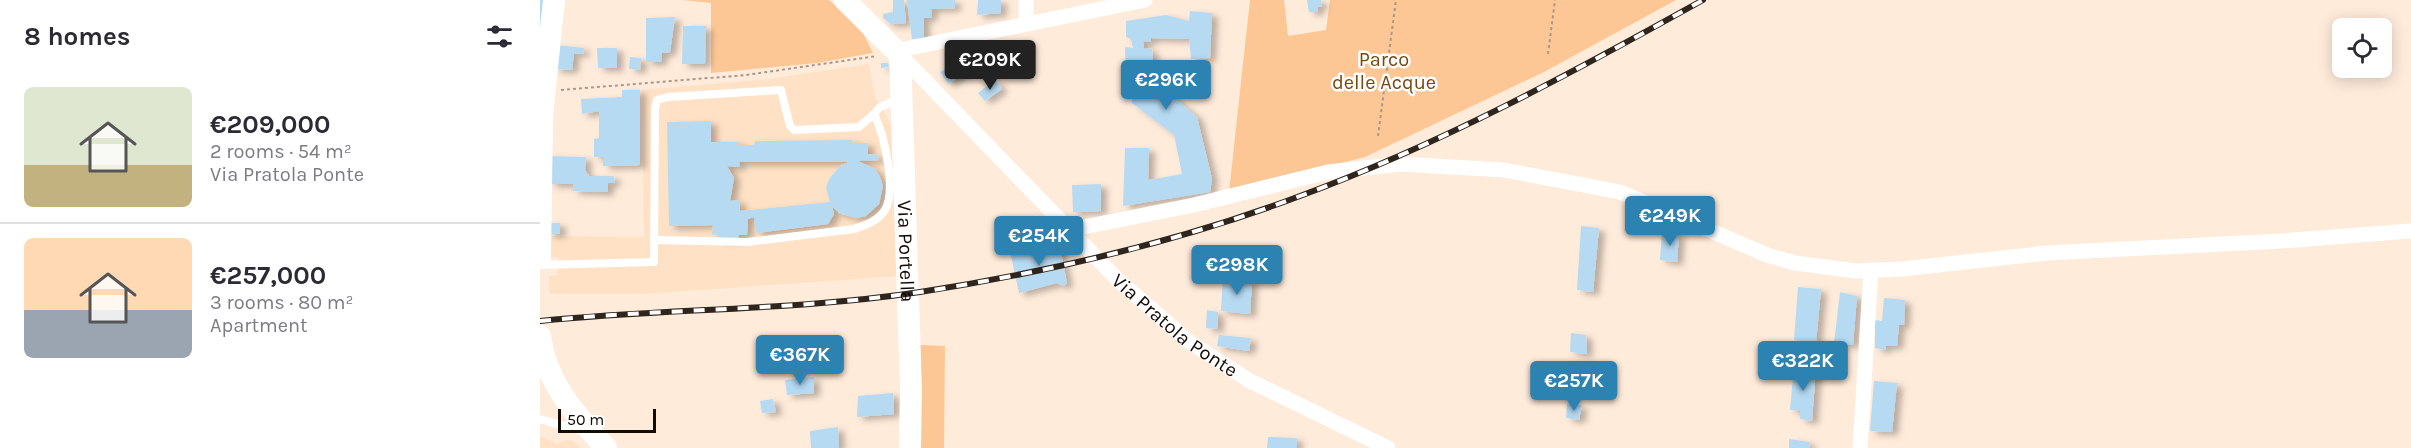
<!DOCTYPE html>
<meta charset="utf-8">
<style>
:root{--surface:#fff;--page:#f7f7f7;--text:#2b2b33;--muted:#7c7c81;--line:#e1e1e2;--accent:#2c82b1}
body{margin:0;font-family:Karla,sans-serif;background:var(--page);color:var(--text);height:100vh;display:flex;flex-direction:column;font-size:22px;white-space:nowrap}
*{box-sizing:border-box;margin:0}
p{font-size:20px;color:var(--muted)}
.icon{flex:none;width:33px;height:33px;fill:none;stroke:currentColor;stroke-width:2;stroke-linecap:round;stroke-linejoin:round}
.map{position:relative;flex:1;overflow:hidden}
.sheet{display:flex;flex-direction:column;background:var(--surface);width:540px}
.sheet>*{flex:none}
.tools{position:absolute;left:1792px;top:18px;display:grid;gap:12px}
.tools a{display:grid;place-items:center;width:60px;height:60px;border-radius:9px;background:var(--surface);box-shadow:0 3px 15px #0003;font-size:30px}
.scale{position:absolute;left:18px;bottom:15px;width:98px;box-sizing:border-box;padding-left:6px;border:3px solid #130b05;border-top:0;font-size:16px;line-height:21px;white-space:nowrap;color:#130b05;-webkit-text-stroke:4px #fff;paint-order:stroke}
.price{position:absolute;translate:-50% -51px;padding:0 14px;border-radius:6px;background:var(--accent);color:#fff;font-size:20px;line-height:39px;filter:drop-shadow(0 2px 3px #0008)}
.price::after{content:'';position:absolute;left:50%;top:36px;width:18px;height:14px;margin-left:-9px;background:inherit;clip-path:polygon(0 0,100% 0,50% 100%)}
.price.selected{background:#222;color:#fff}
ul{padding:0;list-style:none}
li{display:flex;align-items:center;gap:18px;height:150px;padding:0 24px}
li+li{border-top:2px solid var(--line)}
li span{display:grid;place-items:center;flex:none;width:168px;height:120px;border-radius:9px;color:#555}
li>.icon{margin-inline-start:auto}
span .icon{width:72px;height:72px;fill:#fffc;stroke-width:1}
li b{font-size:26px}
h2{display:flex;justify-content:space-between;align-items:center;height:72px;padding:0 24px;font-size:26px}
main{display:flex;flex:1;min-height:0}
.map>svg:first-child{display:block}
</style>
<main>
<section class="sheet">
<h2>8 homes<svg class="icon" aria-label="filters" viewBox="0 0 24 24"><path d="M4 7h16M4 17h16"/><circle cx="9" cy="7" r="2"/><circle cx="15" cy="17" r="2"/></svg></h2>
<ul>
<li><span style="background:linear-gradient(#dfe7d0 65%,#c2b280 0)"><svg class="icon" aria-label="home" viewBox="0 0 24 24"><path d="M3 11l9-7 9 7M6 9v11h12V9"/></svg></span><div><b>€209,000</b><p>2 rooms · 54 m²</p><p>Via Pratola Ponte</p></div></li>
<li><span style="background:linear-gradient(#ffd9b3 60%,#9aa5b1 0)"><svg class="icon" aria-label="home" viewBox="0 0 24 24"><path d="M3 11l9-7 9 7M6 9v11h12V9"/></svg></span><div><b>€257,000</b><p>3 rooms · 80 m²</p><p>Apartment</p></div></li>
</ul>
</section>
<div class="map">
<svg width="1871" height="448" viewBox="0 0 1871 448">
<defs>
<filter id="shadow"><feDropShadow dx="6" dy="3.5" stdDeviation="3" flood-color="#0004"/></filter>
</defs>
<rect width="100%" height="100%" fill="#ffebda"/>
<!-- built -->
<g fill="#ffe1c5">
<polygon points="329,64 335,97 355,131 359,276 104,294 9,294 9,276 18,275 19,258 8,256 9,236 104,237 102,90 229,79"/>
<polygon points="0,436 17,444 27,440 32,441 41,448 0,448"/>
</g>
<!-- green -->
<g fill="#fdc795">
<polygon points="142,0 289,0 321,29 333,53 277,63 171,73 171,3"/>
<polygon points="710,0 744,0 748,36 786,30 790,0 1136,0 1004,72 825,157 689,192"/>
<polygon points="380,345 405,346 404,448 379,448"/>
</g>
<!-- building -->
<g fill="#b6daf2" fill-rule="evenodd" filter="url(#shadow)">
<polygon points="0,0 7,0 0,42"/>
<polygon points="353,0 364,0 366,23 351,24 343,18 343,14 353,12"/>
<polygon points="367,0 415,0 415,8 391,9 392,18 384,18 384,38 372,39"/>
<polygon points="438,0 461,0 461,13 437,15"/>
<polygon points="767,0 781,0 782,6 777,7 778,12 769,12"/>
<polygon points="650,11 672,13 670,58 651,59 649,39 611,38 611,42 603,41 604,48 612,49 615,81 619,90 625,90 657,117 672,179 670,192 583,206 585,148 609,148 608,180 642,174 634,135 592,103 591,77 586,77 585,47 593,48 591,39 586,37 586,21 626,15 649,21"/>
<polygon points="135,17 130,52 122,53 121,62 106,62 106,18"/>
<polygon points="143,26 166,26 165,64 142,64"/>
<polygon points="17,45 44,48 43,54 34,53 32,70 14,69"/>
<polygon points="57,48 77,48 77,68 58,68"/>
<polygon points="90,57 101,58 100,70 89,69"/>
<polygon points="341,63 348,63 349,67 341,68"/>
<polygon points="418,63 426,71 409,84 400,72"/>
<polygon points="455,80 462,89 445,101 438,93"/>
<polygon points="82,90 100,90 100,165 63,166 63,157 54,157 54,139 59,138 59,111 42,114 41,99 82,97"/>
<path d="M171,121V142H199V145H214L215,141L312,140L314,143H328V154L338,155L339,160L318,161L335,169L340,177L343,186L339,204L326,216L316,218L299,213L292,206L294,214L288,224L216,233L214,217L208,219L207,235H199L198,238L178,239V234L172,235L173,225L129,226L127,122ZM199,162H310L301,165L289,179L286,188L290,202L200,211V200L190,201L194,178L187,166L200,167Z"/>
<polygon points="8,156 46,157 45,170 49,176 74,176 75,183 68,183 68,192 33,191 33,184 10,184"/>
<polygon points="561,184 561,211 533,212 532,185"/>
<rect x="8" y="223" width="12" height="11"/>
<polygon points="1041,226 1059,228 1053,292 1037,290"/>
<polygon points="1122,232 1139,234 1137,262 1120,260"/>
<polygon points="513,240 519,243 527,283 524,286 517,283 479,293 470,251 509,245"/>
<polygon points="683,279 712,280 710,314 681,311"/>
<polygon points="1258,287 1281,289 1276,343 1254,340"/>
<polygon points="1300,292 1317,296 1313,345 1294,343"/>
<polygon points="1344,298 1365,300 1364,325 1359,325 1357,346 1346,346 1345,350 1335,348 1335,320 1342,321"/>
<polygon points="667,310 678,312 678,329 666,328"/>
<polygon points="1031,333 1046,335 1047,354 1030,352"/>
<polygon points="679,335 711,338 709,351 677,346"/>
<polygon points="1254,366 1276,368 1272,421 1260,419 1260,411 1250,410"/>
<polygon points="274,377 274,393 247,395 245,380"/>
<polygon points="1334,381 1357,383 1352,432 1330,431"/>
<polygon points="353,393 354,414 317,417 318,396"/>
<polygon points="233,399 236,412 222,413 220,401"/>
<polygon points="1027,404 1042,405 1039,420 1026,418"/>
<polygon points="298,427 299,448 271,448 270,431"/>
<polygon points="728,437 757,438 757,448 727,448"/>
<polygon points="1249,439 1270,442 1269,448 1249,448"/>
</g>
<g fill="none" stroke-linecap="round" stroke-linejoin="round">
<!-- path -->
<g stroke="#a8988b" stroke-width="2" stroke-dasharray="3 3" stroke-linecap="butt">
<polyline points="1008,54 1015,0"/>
<polyline points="21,90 206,75 337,56"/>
<polyline points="838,136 856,0"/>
</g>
<!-- lane -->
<g stroke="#fff" stroke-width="8">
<polyline points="334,114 340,107 357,100"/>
<path d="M0,265L114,262L115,108L117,100L128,97L241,90L250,126L254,130L319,127L334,114C344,134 357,190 345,210C338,221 326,225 314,229L207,242L114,240"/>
<polyline points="0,419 42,431"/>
</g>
<!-- street -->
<g stroke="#fff" stroke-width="15">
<polyline points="486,24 486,0"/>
<polyline points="355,51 605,0"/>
<path id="s1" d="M360,55L578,280L648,341L710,381L848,448"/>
<polyline points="529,230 654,205 788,172 860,164 964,170 1080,192 1227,255 1255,263 1316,271 1362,269 1507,253 1741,241 1871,231"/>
<polyline points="1320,448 1331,270"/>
</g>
<!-- secondary -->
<g stroke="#fff" stroke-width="22">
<path id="s2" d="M305,0L360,55L371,390L370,448"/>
<polyline points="0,258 2,116 14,0"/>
<path d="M0,336C5,382 36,415 66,448"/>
</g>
<!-- rail casing -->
<g stroke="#2e251d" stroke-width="6">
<path id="rail" d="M0,321C127,308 254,311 380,292C509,272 638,242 760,196C901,144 1032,73 1163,0"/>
</g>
<!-- rail -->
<use href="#rail" stroke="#fff" stroke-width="4" stroke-dasharray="11" stroke-linecap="butt"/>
</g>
<g text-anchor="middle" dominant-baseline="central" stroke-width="5" stroke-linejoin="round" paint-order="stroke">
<!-- park labels -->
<g font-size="20" fill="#77480f" stroke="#fff">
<text x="844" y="59">Parco<tspan x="844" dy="23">delle Acque</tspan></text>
</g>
<!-- street labels -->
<g font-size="20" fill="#130b05" stroke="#fff">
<text stroke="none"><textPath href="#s2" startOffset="274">Via Portella</textPath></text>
<text stroke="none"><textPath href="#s1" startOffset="386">Via Pratola Ponte</textPath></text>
</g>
</g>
</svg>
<div class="tools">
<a><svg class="icon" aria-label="locate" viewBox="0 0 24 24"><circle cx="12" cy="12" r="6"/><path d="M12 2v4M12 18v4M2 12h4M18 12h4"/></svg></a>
</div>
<div class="scale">50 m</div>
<b class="price selected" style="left:450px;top:91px">€209K</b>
<b class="price" style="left:626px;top:111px">€296K</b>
<b class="price" style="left:1130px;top:247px">€249K</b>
<b class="price" style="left:499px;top:267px">€254K</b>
<b class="price" style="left:697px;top:296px">€298K</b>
<b class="price" style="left:260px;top:386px">€367K</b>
<b class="price" style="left:1263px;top:392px">€322K</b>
<b class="price" style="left:1034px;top:412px">€257K</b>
</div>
</main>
